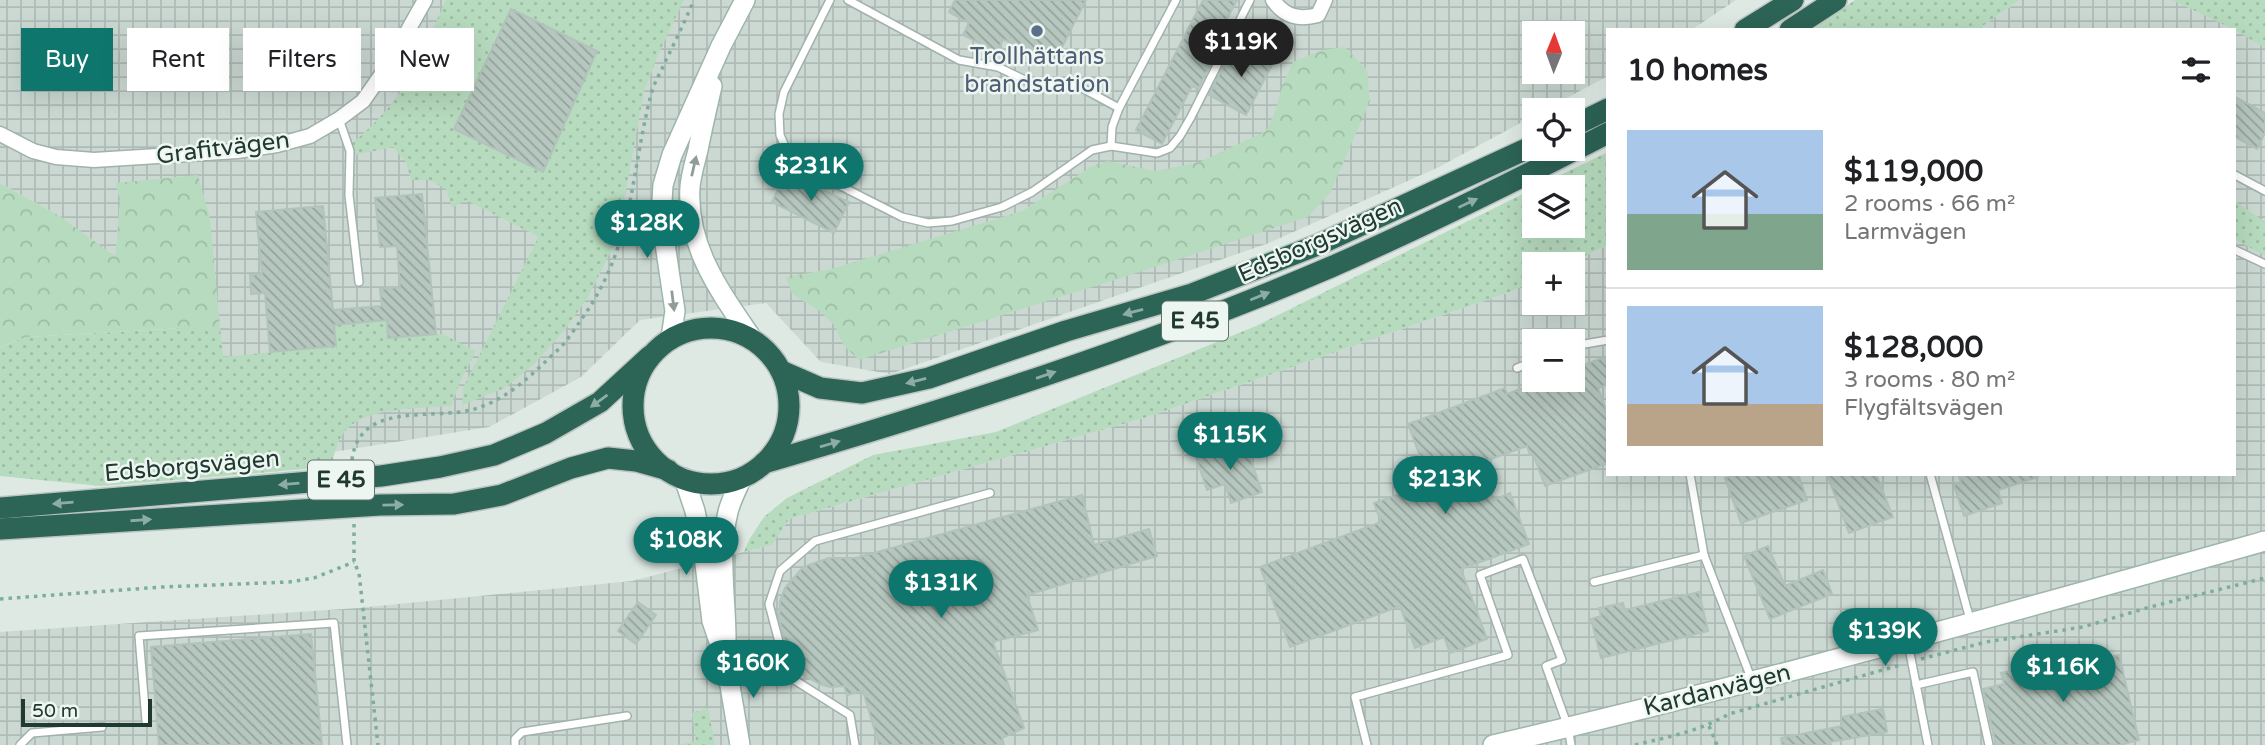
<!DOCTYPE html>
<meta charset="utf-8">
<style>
:root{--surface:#fff;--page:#f2f2f2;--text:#202124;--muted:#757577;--line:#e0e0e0;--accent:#0f766e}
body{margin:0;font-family:"Varela Round",sans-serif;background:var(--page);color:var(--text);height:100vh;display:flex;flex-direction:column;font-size:26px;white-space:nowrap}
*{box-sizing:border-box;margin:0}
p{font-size:23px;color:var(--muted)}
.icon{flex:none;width:38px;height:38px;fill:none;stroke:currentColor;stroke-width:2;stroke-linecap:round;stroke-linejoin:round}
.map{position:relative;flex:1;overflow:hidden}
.drawer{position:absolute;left:1606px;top:28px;width:630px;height:448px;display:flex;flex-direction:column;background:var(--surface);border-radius:0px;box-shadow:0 7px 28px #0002}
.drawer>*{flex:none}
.guide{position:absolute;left:21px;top:28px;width:665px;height:63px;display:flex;gap:14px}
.needle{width:46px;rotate:1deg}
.tools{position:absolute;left:1522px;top:21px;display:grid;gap:14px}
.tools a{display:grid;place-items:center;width:63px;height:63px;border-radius:0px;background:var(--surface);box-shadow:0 7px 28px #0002;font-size:35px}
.scale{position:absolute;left:21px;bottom:18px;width:131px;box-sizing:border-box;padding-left:7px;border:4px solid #203931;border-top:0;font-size:19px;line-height:24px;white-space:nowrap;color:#203931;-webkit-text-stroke:5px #eef6f2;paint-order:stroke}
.price{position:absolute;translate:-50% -60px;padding:0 16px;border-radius:24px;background:var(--accent);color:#fff;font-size:23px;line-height:46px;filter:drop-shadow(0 2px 4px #0008)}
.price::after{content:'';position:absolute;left:50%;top:42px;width:21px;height:16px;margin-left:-10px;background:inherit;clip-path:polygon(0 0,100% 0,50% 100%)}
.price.current{background:#222;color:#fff}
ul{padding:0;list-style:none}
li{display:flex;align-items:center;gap:21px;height:175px;padding:0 21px}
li+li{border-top:2px solid var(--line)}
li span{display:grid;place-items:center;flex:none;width:196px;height:140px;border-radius:0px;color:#555}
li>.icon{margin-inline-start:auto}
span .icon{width:84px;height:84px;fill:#fffc;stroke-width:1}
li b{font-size:30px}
h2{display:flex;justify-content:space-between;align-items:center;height:84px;padding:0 21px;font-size:30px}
.chip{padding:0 24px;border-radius:0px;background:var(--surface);box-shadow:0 7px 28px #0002;font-size:24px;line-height:63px}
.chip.current{background:var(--accent);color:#fff}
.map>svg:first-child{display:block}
</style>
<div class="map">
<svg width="2265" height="745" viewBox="0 0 2265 745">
<defs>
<pattern id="industrial-grid" width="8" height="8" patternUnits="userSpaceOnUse" patternTransform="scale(1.75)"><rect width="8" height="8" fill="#ccd9d3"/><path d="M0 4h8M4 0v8" fill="none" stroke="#afbbb6"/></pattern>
<pattern id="grass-dots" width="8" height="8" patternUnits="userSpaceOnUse" patternTransform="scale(1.75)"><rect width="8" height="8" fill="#b7dbbe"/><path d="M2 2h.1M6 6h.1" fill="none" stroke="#9dbda4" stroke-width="1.8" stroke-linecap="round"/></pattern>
<pattern id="forest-crowns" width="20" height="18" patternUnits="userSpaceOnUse" patternTransform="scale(1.75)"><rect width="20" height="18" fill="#b7dbbe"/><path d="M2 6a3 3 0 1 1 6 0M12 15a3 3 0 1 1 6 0" fill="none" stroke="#9dbda4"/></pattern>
<pattern id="building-back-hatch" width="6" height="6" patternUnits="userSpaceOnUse" patternTransform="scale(1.75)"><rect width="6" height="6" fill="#b6c7bf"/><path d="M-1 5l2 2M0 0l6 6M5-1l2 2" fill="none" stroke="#94a39c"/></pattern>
</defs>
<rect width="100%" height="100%" fill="#dee9e4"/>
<!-- industrial -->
<g fill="url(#industrial-grid)" fill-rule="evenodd">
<path d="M0,0H1736L1691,30H1608V76L1544,110H1535V115L1439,167L1269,243L890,374L821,362L766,303L640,320L581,377L489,427L302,457L237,465L120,204L115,257L58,215L0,183ZM1535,33H1573V72H1535Z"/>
<path d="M2020,0H2265V745H0V632L357,608L632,581L771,545L789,519L1144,418L1510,292L1535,280V303H1573V264H1568L1608,245V474H2235V30H1977ZM1535,341H1573V380H1535Z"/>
</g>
<!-- grass -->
<g fill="url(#grass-dots)">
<path d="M446,0H684L658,55L644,92L625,195L610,253L588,297L565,330L534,364L505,388L462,405L463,388L538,238L537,236L466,200L452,208L446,189L429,180H411L406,162L393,147L355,155L351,151L352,143C406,100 418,61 446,0Z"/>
<polygon points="1855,0 2020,0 1977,30 1812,30"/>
<polygon points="2172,0 2265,0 2265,48 2235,30"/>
<polygon points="1608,152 1608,245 1568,264 1535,264 1535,280 1510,292 1144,418 789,519 772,545 744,552 749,540 764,517 787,498 873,455 996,432 1256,326 1535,188 1535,226 1573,226 1573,187 1536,187"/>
<polygon points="2235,201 2265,222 2265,256 2235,239"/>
<path d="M387,320L389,338L442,334L476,351L459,385L451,406C422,408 357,407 342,436C336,445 334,457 330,467L101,486L0,476V347L26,337L220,326L223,357L336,346L334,325Z"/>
<polygon points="708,708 715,745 678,745 696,741 692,713"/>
</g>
<!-- forest -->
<g fill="url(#forest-crowns)">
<polygon points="1345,47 1367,70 1370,101 1330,193 1308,217 1121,278 859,360 844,346 834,325 821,312 792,294 786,277 831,269 1022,211 1092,166 1108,161 1155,171 1200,162 1266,131 1276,109 1283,83 1293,62 1322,50"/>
<polygon points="198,175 210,218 220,326 26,337 0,347 0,183 58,215 115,256 120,204 116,183"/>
</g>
<!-- building -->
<g fill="url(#building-back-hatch)" stroke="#b1c3ba" stroke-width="2">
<polygon points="955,0 1086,0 1053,65 1003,39 997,52 963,35 969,23 949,12"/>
<polygon points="1203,0 1237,0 1219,34 1224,37 1198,89 1192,86 1162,144 1136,130"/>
<polygon points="511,9 597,51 543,172 454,129"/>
<polygon points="1235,43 1273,63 1246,115 1209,95"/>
<polygon points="2235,97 2265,113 2265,133 2257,149 2235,137"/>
<polygon points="786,173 849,202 834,233 772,202"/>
<polygon points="422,194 436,334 388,338 387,320 334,325 336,346 270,352 265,293 251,294 250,275 262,274 256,212 323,206 333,310 382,306 380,289 400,287 397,246 380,247 375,198"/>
<polygon points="1608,356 1608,384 1598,388 1608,415 1608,463 1545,486 1533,454 1530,455 1527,446 1480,463 1494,500 1510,493 1529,544 1461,569 1487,639 1450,653 1444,637 1415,648 1400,606 1290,647 1260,567 1381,522 1374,503 1430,483 1408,424 1505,388 1507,394 1544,380 1573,380 1573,369"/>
<polygon points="1244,441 1262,492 1231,503 1225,484 1207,490 1196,457"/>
<polygon points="1737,474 1798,474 1807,500 1741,523 1725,478"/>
<polygon points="1827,474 1876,474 1893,517 1849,533"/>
<polygon points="1958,474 2038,474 2038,477 1998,490 2002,503 1964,516 1954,485 1961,482"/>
<polygon points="1082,495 1094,545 1149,529 1157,556 1027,595 1038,630 993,642 1024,728 1002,738 1004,745 879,745 863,691 847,695 844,686 830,687 820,684 805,676 791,665 779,618 780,601 785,588 803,567 829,558 856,558"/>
<polygon points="1768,546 1785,586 1823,570 1832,594 1770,619 1744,556"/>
<polygon points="1699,592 1708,631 1601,658 1591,619 1601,616 1599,608 1623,603 1625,610"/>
<polygon points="638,602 656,615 636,644 618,631"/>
<polygon points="311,634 322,745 159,745 151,647"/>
<polygon points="2095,651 2096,660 2119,655 2139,740 2120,745 1996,745 1983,689 2004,684 2001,673"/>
<polygon points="1883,709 1887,732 1830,742 1831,745 1782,745 1781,738 1842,726 1841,717"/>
</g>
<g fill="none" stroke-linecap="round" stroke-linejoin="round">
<!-- lane casing -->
<g stroke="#a1b1ab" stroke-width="10">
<g id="lane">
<polyline points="830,0 784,92 779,114 780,135 787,151 805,168 902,217 928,223 952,221 1002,207 1032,192 1092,150 1111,146 1157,153 1170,148 1180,136 1191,117 1250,0"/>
<polyline points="848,0 959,60 998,67 1035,85 1080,87 1119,108"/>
<polyline points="339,119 350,151 349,195 359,282"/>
<polyline points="1111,146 1112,127 1119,108 1176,0"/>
<polyline points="2235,175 2265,191"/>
<polyline points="2235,250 2265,264"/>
<polyline points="1573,346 1608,340"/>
<polyline points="1517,368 1535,361"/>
<polyline points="1690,474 1704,555"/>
<polyline points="1930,474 1971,623"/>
<polyline points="1594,582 1704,555 1751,678"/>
<polyline points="1908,643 1928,745"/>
<polyline points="1916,685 1973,672 1989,745"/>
<polyline points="146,721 139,636 334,623 347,745"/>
<polyline points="20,745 32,733 102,727"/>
<polyline points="515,745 515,739 522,732 627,716"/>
<polyline points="855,745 850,715 788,676 769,604 780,571 815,541 990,493"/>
<polyline points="1367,745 1355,697 1508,655 1480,575 1523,559 1562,660 1546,666 1568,727 1571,745"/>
</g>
</g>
<!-- street casing -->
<g stroke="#a1b1ab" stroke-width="17">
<g id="street">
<path d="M1273,0C1285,17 1299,20 1318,15L1325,0"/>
<polyline points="0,134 33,151 56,157 94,160 237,151 277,145 310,136 339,119 363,101 389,64 425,0"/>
</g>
</g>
<!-- secondary casing -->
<g stroke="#9db5ab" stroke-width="22">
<g id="secondary">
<path d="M712,86C707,108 702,129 698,150C695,162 691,175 690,187C686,247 721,293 753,340"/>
<polyline points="671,338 675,311 661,217 663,185 672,155 721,46 745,0"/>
<polyline points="684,478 695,511 704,556 712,621 726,662 740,745"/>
<path d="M726,647C727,603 717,556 728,512C731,500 737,489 742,477"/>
<path d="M1493,745C1752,685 2008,613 2265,541"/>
</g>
</g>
<!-- highway casing -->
<g stroke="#bcc4c1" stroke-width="24">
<g id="highway">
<polyline points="1745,30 1793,0"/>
<polyline points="1790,30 1836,0"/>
<polyline points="1573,126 1608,109"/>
<circle cx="711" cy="406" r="78"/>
<polyline points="781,371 820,388 862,393 929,378 1066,331 1192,294 1320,244 1535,145"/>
<path d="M764,463C956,407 1147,346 1331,267C1425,226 1517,180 1608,133"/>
<polyline points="0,508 381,476 440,467 494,455 546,433 600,402 650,356"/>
<polyline points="0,529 380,505 454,504 502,495 571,468 608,458 636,461 668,470"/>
</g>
</g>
<!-- path -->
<g stroke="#7fad9c" stroke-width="3.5" stroke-dasharray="3.5 5" stroke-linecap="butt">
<path d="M352,460C359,401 431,420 471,410C509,400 533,373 561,347C569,338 576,327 583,317C635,243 630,173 652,91C655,81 661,72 665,62C675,42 685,21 694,0"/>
<polyline points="354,524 354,562 359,573 378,745"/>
<polyline points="0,599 162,587 289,582 314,578 354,562"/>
<polyline points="1921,659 1986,642 2083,627 2150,607 2265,578"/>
<polyline points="1709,726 1717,745"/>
<path d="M1635,745C1668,737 1700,731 1729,714L1900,665"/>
</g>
<!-- lane -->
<use href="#lane" stroke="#fff" stroke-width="7"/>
<!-- street -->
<use href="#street" stroke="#fff" stroke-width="14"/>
<!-- secondary -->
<use href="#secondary" stroke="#fff" stroke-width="19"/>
<!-- highway -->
<use href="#highway" stroke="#2c6456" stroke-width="21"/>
</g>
<!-- one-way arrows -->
<defs><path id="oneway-solid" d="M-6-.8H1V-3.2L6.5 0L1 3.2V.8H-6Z" transform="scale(1.75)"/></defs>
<g fill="#909c98">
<use href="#oneway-solid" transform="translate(694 166) rotate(-77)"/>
<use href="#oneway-solid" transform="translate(673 301) rotate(83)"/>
</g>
<g fill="#8dada4">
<use href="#oneway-solid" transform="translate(1468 203) rotate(-25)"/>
<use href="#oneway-solid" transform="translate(1260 296) rotate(-22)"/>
<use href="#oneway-solid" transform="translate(1133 312) rotate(165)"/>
<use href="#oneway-solid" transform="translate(1046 375) rotate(-19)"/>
<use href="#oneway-solid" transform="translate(916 381) rotate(166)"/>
<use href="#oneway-solid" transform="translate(599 401) rotate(144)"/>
<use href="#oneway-solid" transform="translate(830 444) rotate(-16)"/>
<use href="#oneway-solid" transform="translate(289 484) rotate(175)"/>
<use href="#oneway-solid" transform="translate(63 503) rotate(175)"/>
<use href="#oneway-solid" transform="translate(393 505) rotate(-1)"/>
<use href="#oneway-solid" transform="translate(141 520) rotate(-4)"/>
</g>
<!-- markers -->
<circle fill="#5c6f8a" stroke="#eef6f2" stroke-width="2.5" cx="1037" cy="31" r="7"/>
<g text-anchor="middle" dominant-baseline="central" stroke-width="5" stroke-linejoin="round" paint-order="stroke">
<!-- shield labels -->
<g fill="#eef6f2" stroke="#5e726b" stroke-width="2">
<rect x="1162" y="301.5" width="66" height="39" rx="5"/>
<rect x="308" y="460.5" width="66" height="39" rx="5"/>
</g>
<g font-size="23" font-weight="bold" fill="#203931">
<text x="1195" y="321">E 45</text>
<text x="341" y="480">E 45</text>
</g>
<!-- service labels -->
<g font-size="24" fill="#4e5e75" stroke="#eef6f2">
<text x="1037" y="56">Trollhättans<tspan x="1037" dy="28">brandstation</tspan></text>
</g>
<!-- street labels -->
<g font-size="24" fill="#203931" stroke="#eef6f2">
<text transform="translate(223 148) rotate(-7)">Grafitvägen</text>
<text transform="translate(1320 240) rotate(-24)">Edsborgsvägen</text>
<text transform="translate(192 466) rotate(-5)">Edsborgsvägen</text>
<text transform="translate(1717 690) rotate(-14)">Kardanvägen</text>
</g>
</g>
</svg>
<div class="tools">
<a><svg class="needle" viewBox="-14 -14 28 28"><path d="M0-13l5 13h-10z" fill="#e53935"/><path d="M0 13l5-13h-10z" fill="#757577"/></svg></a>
<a><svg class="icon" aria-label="locate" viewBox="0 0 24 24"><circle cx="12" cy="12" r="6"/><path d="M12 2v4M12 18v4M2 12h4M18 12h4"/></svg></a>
<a><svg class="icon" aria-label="layers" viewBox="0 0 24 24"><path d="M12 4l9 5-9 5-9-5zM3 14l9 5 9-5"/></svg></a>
<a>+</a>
<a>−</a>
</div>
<div class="scale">50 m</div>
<b class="price current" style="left:1241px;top:79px">$119K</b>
<b class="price" style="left:811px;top:203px">$231K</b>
<b class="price" style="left:647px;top:260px">$128K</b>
<b class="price" style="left:1230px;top:472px">$115K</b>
<b class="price" style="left:1445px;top:516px">$213K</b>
<b class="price" style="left:686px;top:577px">$108K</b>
<b class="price" style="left:941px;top:620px">$131K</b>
<b class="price" style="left:1885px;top:668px">$139K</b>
<b class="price" style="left:753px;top:700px">$160K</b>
<b class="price" style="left:2063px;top:704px">$116K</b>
<div class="guide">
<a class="chip current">Buy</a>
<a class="chip">Rent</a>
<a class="chip">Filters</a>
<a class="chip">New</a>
</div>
<section class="drawer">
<h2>10 homes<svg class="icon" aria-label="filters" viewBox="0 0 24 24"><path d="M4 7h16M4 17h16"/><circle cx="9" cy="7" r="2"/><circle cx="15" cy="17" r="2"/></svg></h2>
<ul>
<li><span style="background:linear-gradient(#a9c7e8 60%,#7fa58c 0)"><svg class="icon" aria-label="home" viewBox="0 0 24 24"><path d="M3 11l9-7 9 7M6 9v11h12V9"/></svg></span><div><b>$119,000</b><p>2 rooms · 66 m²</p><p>Larmvägen</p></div></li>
<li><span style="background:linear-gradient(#a9c7e8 70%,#b9a48a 0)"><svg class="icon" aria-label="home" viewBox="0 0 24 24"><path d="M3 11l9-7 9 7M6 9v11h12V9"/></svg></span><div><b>$128,000</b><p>3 rooms · 80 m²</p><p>Flygfältsvägen</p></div></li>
</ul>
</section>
</div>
